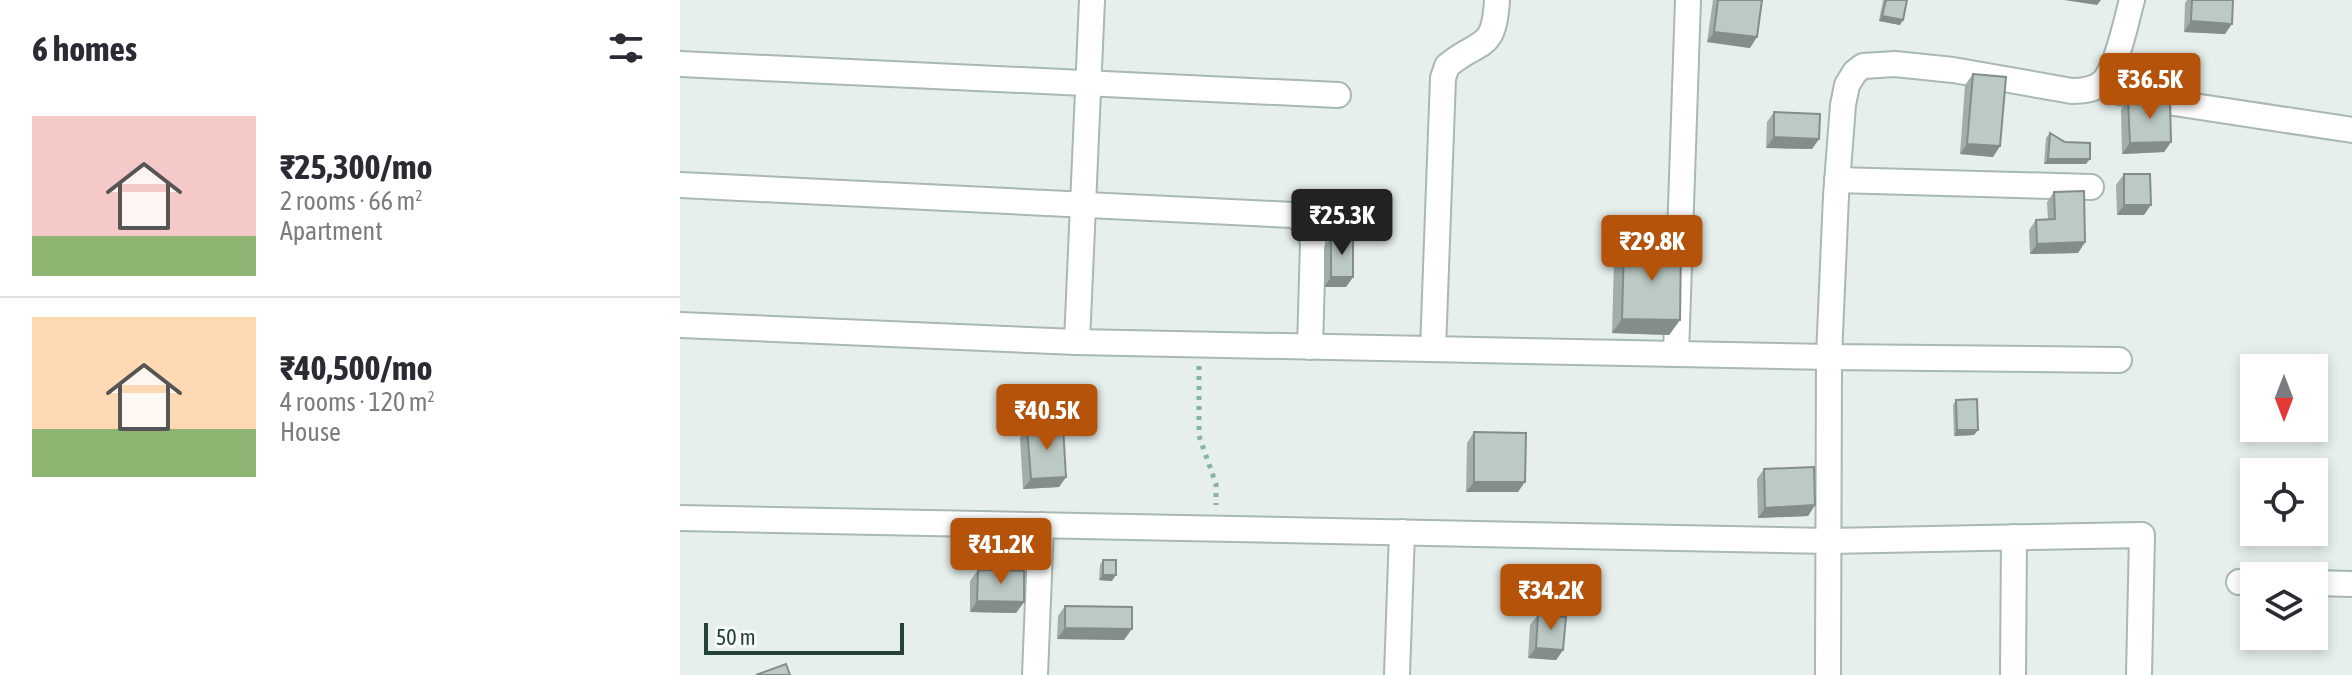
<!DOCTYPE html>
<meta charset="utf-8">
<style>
:root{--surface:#fff;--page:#f7f7f7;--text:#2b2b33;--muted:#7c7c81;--line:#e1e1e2;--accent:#b45309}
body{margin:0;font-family:"Asap Condensed",sans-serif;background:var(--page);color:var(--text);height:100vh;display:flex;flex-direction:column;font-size:30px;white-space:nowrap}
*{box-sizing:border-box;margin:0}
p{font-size:26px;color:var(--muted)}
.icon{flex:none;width:44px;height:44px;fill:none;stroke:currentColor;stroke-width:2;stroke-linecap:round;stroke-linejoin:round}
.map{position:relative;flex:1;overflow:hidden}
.drawer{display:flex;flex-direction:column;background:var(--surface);width:680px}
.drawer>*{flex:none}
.needle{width:52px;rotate:180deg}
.tools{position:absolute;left:1560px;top:354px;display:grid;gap:16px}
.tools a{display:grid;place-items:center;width:88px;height:88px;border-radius:0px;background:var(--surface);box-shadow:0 4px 12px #0003;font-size:40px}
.scale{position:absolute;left:24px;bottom:20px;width:200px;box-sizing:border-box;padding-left:8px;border:4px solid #24423a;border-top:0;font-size:22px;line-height:28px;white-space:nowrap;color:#24423a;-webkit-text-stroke:6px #f7fbf9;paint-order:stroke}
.price{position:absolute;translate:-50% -68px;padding:0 18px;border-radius:8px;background:var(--accent);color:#fff;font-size:26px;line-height:52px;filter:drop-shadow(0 2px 4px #0008)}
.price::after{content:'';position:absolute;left:50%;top:48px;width:24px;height:18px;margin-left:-12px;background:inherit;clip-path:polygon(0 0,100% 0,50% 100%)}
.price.on{background:#222;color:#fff}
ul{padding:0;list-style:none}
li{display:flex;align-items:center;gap:24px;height:200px;padding:0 32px}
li+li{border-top:2px solid var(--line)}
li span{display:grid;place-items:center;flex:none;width:224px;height:160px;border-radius:0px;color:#555}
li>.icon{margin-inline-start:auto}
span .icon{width:96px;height:96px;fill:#fffc;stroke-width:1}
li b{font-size:34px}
h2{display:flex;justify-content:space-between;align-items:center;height:96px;padding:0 32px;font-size:34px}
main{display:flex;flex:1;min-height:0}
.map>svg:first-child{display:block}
</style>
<main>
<section class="drawer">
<h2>6 homes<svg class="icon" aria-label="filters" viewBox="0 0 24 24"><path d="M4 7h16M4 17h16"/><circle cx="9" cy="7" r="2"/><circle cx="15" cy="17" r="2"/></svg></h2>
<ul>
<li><span style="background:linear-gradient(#f6c9c9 75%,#8fb573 0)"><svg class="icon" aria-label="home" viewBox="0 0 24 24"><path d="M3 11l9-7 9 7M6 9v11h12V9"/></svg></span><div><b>₹25,300/mo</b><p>2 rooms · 66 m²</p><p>Apartment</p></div></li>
<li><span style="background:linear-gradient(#ffd9b3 70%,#8fb573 0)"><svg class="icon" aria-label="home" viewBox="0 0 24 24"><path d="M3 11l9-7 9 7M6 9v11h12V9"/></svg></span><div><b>₹40,500/mo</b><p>4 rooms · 120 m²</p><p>House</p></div></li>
</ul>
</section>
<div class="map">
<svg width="1672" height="675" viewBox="0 0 1672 675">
<rect width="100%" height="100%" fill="#e6efeb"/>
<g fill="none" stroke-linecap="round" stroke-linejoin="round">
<!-- street casing -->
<g stroke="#a8b8b2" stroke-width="28">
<g id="street">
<polyline points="0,64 658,95"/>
<polyline points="1422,83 1431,90 1468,99 1672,130"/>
<polyline points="1157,180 1411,187"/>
<path d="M0,185L613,215C626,222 630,229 633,243L630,347"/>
<polyline points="0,325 397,342 1149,357 1439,360"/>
<polyline points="397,342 412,0"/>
<path d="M753,349L763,78L767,66C800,38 814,53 817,0"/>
<polyline points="996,354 1008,0"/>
<polyline points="0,518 1149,541 1462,535 1459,675"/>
<polyline points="1559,582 1574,583"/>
<polyline points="1634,583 1672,584"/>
<polyline points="355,675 361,525"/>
<polyline points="717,675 722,532"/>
<path d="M1148,675L1149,357L1156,196L1163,105L1167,85L1175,72L1183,66L1215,64L1273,70L1392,91C1403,91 1413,90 1422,83C1437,69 1446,21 1452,0"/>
<polyline points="1333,675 1334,537"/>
</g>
</g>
<!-- path -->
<polyline stroke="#86b3a5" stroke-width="5" stroke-dasharray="4 6" stroke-linecap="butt" points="519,366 519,436 536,484 536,505"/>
<!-- street -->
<use href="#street" stroke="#fff" stroke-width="24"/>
</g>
<!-- wall -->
<g fill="#a1aea9">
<polygon points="1033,0 1082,0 1070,48 1027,42"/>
<polygon points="1203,0 1227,0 1220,25 1199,21"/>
<polygon points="1507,0 1553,0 1545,34 1504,32 1505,3"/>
<polygon points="1293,74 1320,146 1313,157 1280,154 1285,85"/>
<polygon points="1448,100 1491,142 1484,152 1442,154 1441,110"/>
<polygon points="1094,112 1139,139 1132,149 1086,148 1087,122"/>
<polygon points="1370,133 1406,164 1364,164 1366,138"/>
<polygon points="1444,174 1464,215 1437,215 1436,185"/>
<polygon points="1374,192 1405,242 1398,253 1350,254 1349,230 1356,220 1368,219 1367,202"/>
<polygon points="651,237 673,277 666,287 644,287 644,247"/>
<polygon points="944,245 1000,320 989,335 932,333 934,260"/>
<polygon points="1276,400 1294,435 1274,436 1273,405"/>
<polygon points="347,428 386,477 379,487 343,489 340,438"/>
<polygon points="794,432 838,492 786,492 787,443"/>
<polygon points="1084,469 1135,505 1128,516 1078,518 1077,479"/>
<polygon points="423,560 432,581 419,580 420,565"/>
<polygon points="298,570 344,602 336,613 290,612 290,581"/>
<polygon points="385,606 444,640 377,639 378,616"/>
<polygon points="858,615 883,650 876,660 848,658 850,625"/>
</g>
<!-- shaded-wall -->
<g fill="#838d89">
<polygon points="1384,0 1421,0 1417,5"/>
<polygon points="1202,16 1223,20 1220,25 1199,21"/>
<polygon points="1511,21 1552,24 1545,34 1504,32"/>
<polygon points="1034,32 1077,37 1070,48 1027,42"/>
<polygon points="1094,137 1139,139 1132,149 1086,148"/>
<polygon points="1491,142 1484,152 1442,154 1450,143"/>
<polygon points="1287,144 1320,146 1313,157 1280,154"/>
<polygon points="1368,159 1410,159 1406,164 1364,164"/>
<polygon points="1444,205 1471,205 1464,215 1437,215"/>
<polygon points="1405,242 1398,253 1350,254 1357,244"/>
<polygon points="651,277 673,277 666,287 644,287"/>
<polygon points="942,319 1000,320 989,335 932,333"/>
<polygon points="1277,430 1298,430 1294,435 1274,436"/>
<polygon points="386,477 379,487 343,489 351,479"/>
<polygon points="794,482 845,482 838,492 786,492"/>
<polygon points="1135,505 1128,516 1078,518 1085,508"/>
<polygon points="423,575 436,575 432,581 419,580"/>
<polygon points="297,601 344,602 336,613 290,612"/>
<polygon points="385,628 452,629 444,640 377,639"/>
<polygon points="856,648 883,650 876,660 848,658"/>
</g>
<!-- building -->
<g fill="#bbcac4" stroke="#838d89" stroke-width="2">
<polygon points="1038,0 1082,0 1077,37 1034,32"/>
<polygon points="1206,0 1227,0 1223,20 1202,16"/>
<polygon points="1512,0 1553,0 1552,24 1511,21"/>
<polygon points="1293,74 1326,77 1320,146 1287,144"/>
<polygon points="1490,99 1491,142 1450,143 1448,100"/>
<polygon points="1094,112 1140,114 1139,139 1094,137"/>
<polygon points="1370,133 1385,142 1410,143 1410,159 1368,159"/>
<polygon points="1444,174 1470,174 1471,205 1444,205"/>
<polygon points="1404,191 1405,242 1357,244 1356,220 1375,219 1374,192"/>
<rect x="651" y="237" width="22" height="40"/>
<polygon points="944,245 1001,246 1000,320 942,319"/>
<polygon points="1297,399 1298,430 1277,430 1276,400"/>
<polygon points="383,426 386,477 351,479 347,428"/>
<polygon points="794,432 846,433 845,482 794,482"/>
<polygon points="1134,467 1135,505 1085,508 1084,469"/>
<rect x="423" y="560" width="13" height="15"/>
<polygon points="298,570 344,571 344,602 297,601"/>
<polygon points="385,606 452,607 452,629 385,628"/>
<polygon points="858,615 886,617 883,650 856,648"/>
<polygon points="106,664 110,675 76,675"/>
</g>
</svg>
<div class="tools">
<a><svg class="needle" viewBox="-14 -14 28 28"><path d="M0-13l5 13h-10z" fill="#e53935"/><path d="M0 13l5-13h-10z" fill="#7c7c81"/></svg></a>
<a><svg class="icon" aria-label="locate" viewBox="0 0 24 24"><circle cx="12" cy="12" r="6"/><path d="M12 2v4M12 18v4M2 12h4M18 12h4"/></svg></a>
<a><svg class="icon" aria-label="layers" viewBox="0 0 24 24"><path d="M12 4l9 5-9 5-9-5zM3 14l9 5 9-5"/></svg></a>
</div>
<div class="scale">50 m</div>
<b class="price" style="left:1470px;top:121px">₹36.5K</b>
<b class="price on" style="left:662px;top:257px">₹25.3K</b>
<b class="price" style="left:972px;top:283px">₹29.8K</b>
<b class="price" style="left:367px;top:452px">₹40.5K</b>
<b class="price" style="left:321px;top:586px">₹41.2K</b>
<b class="price" style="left:871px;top:632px">₹34.2K</b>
</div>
</main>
